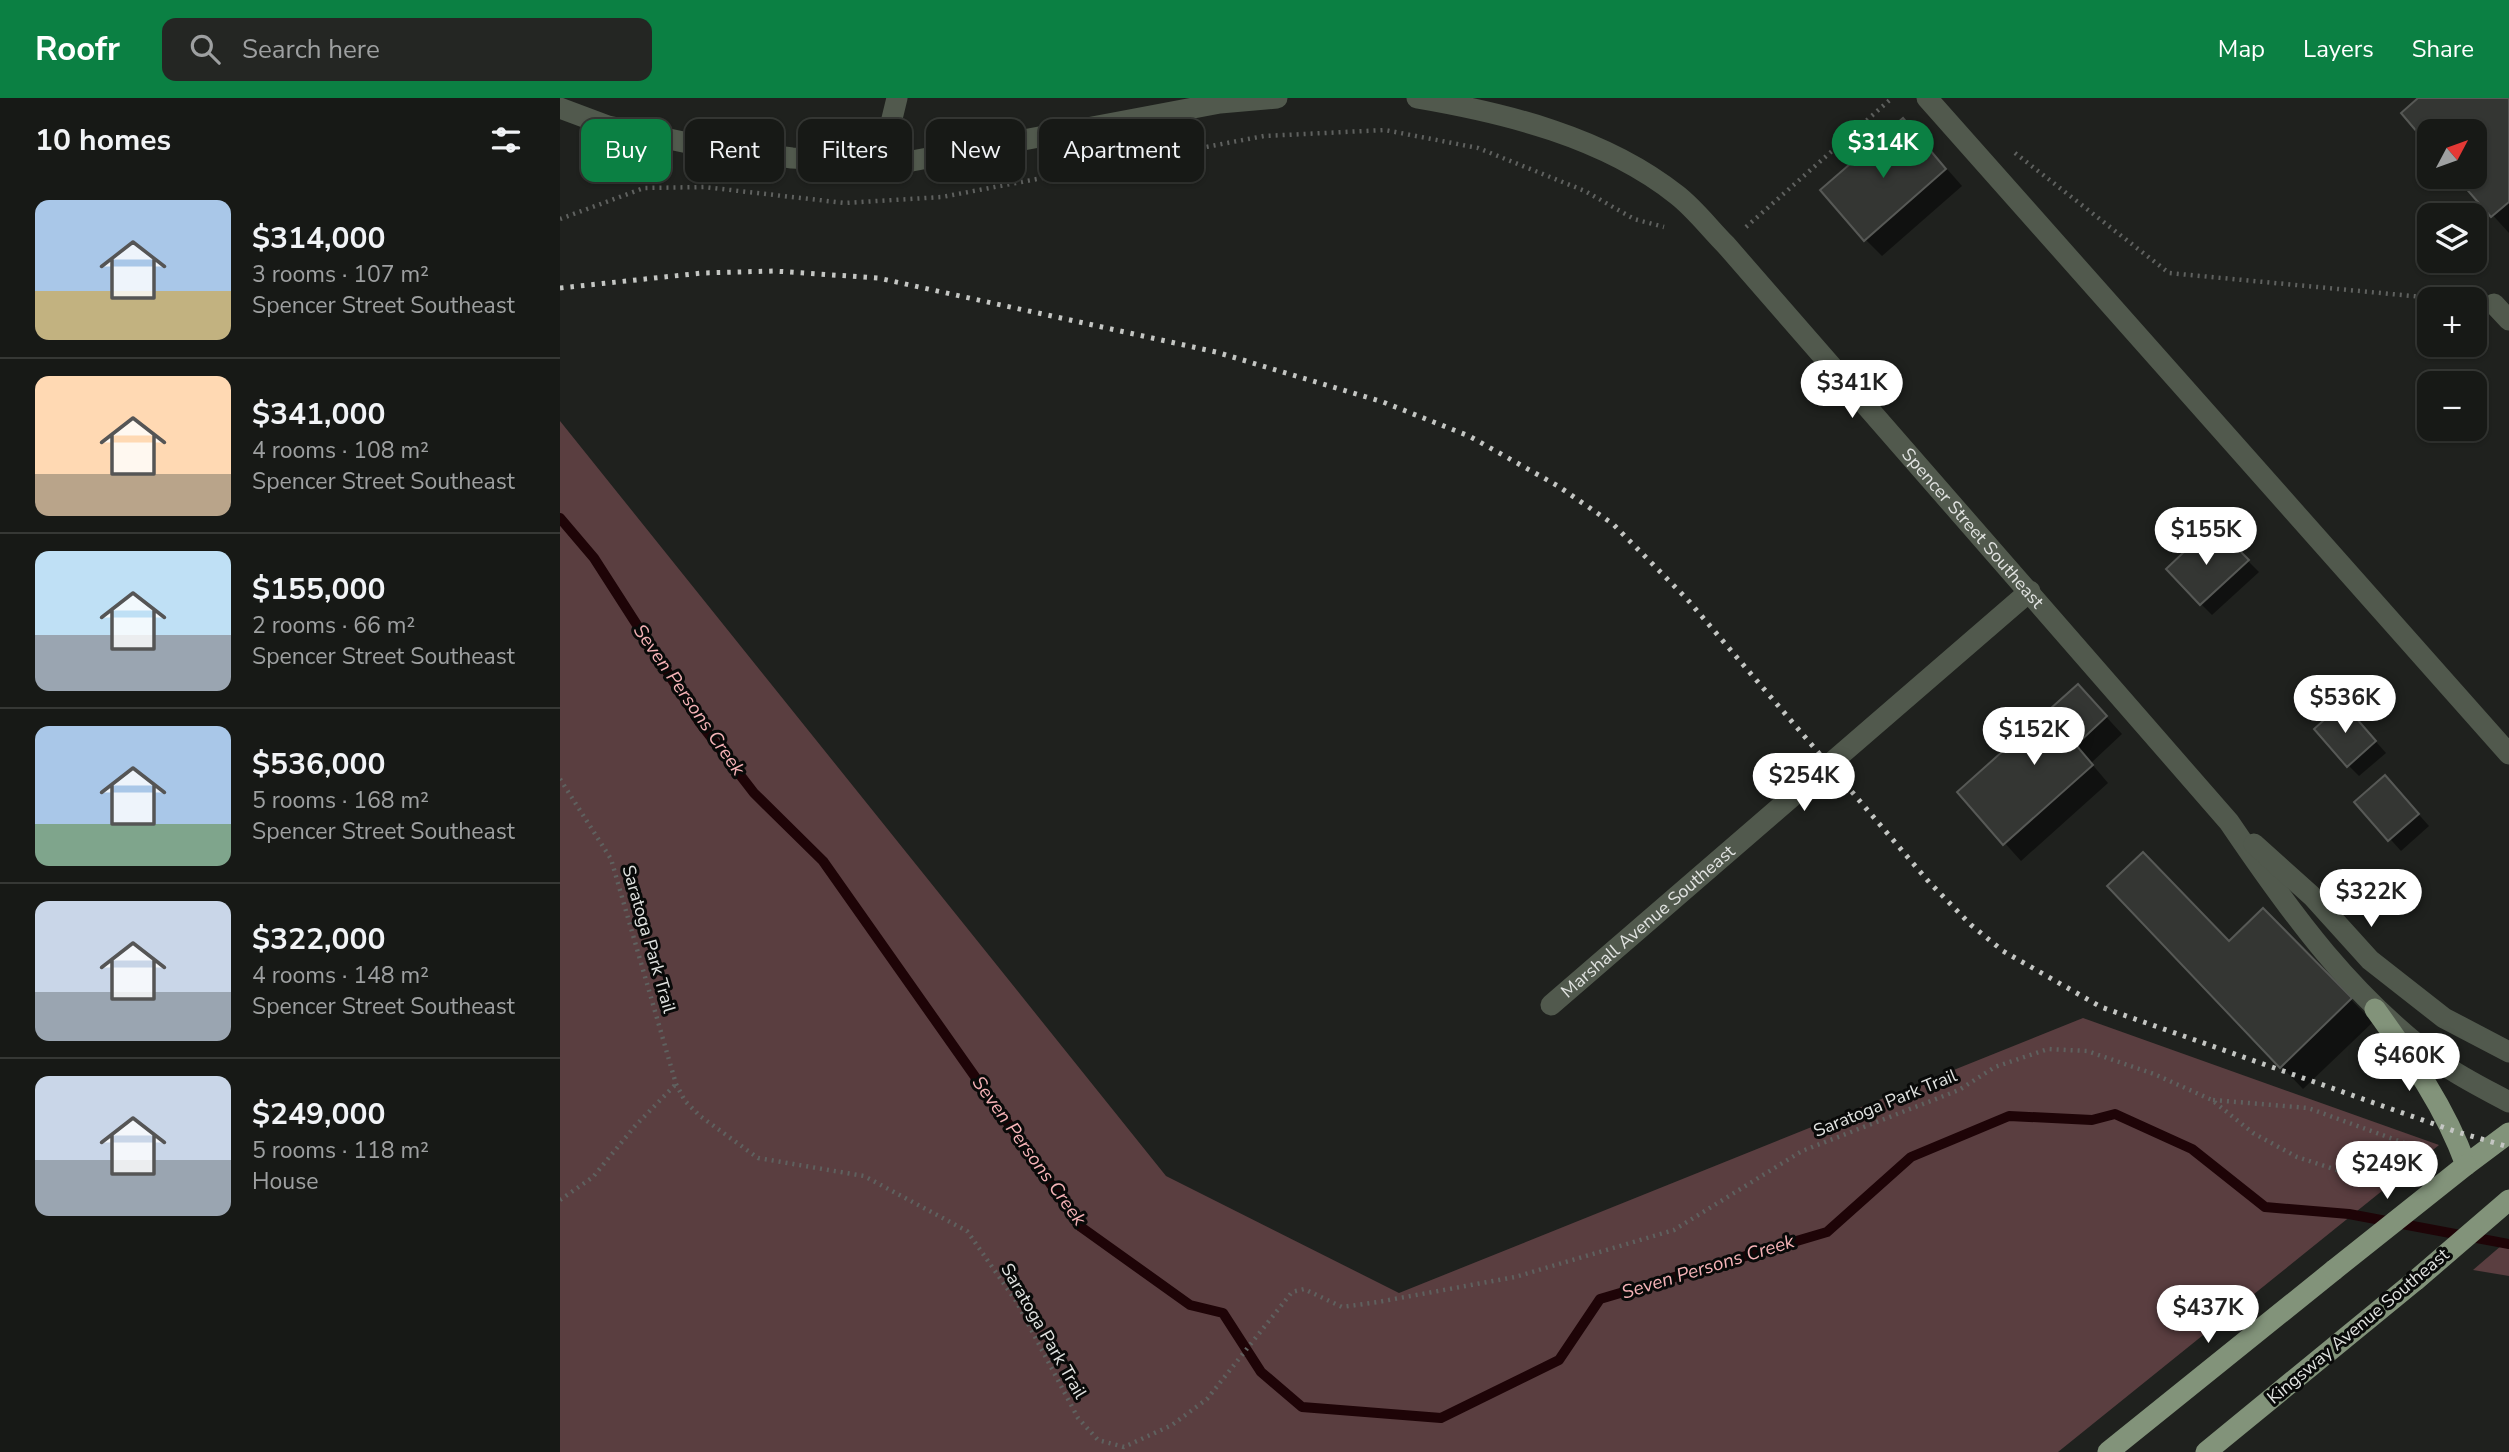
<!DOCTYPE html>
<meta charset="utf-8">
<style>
:root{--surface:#171916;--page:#242623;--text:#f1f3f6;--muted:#9ea0a1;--line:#363835;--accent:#0b8043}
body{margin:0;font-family:"Nunito Sans",sans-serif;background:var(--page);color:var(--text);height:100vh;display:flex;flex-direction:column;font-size:26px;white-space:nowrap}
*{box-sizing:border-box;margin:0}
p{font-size:23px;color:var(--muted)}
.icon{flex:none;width:38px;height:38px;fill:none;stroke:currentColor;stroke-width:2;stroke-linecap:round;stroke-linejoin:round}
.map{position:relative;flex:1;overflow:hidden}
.drawer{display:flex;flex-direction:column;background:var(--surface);width:560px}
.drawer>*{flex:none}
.banner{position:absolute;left:21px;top:21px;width:665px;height:63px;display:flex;gap:14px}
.needle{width:46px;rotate:49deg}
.controls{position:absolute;left:1857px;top:21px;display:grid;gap:14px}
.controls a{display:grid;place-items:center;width:70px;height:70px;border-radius:14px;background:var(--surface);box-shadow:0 2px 5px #0004,0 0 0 2px var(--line);font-size:35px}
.price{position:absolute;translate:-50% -60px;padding:0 16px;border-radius:24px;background:#fff;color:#222;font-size:23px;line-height:46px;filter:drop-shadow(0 2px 4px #0008)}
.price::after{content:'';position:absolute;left:50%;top:42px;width:21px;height:16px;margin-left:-10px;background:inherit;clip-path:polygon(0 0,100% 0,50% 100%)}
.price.selected{background:var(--accent);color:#fff}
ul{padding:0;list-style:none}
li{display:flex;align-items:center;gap:21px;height:175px;padding:0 35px}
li+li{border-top:2px solid var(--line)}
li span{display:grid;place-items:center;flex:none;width:196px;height:140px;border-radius:14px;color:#555}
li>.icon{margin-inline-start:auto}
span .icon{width:84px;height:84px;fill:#fffc;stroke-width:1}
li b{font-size:30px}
h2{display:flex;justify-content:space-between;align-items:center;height:84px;padding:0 35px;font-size:30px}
.pill{padding:0 24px;border-radius:14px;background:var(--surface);box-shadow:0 2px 5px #0004,0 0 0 2px var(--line);font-size:24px;line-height:63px}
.pill.selected{background:var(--accent);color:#fff}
header{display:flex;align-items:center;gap:42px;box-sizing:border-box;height:98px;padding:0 35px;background:var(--accent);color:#fff}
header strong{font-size:33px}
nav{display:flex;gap:38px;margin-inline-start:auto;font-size:24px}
.search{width:490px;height:63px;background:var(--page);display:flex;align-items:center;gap:18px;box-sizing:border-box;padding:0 24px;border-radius:14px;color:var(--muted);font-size:26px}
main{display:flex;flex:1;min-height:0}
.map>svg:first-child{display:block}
</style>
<header>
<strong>Roofr</strong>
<div class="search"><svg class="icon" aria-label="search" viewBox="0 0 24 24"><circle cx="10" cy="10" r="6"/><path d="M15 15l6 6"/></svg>Search here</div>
<nav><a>Map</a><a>Layers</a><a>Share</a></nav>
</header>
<main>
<section class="drawer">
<h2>10 homes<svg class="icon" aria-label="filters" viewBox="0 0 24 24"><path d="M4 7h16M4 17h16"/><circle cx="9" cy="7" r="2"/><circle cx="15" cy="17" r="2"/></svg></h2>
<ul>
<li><span style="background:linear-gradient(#a9c7e8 65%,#c2b280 0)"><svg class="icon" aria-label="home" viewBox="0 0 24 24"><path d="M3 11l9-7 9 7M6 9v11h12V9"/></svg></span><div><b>$314,000</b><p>3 rooms · 107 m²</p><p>Spencer Street Southeast</p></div></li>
<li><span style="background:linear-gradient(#ffd9b3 70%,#b9a48a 0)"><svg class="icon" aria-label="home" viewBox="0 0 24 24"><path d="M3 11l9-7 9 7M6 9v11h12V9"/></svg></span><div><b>$341,000</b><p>4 rooms · 108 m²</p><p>Spencer Street Southeast</p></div></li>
<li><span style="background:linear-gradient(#bfe0f5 60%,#9aa5b1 0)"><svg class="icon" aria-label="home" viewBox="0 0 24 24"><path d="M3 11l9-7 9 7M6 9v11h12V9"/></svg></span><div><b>$155,000</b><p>2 rooms · 66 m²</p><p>Spencer Street Southeast</p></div></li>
<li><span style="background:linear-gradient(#a9c7e8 70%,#7fa58c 0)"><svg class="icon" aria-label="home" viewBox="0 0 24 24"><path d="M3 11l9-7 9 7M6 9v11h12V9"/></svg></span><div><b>$536,000</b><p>5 rooms · 168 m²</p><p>Spencer Street Southeast</p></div></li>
<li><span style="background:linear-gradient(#c9d6e8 65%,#9aa5b1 0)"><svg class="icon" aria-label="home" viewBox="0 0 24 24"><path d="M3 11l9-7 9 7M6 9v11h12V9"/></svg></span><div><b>$322,000</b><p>4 rooms · 148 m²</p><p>Spencer Street Southeast</p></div></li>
<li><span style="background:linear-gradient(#c9d6e8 60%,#9aa5b1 0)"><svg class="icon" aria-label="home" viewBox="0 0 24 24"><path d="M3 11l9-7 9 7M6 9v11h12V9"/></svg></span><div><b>$249,000</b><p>5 rooms · 118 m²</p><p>House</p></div></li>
</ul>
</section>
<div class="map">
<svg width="1949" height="1354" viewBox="0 0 1949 1354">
<rect width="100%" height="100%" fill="#1f211e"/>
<!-- green -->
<g fill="#5a3e40">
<polygon points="0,323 606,1078 839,1195 1523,920 1879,1047 1498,1354 0,1354"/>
<polygon points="1949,1141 1949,1178 1913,1172"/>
</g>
<!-- shadow -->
<g fill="#0007">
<polygon points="1861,0 1949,0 1949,135 1898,79 1914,79 1914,33 1869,33 1869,45"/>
<polygon points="1359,39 1402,88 1322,158 1305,141"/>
<polygon points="1671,446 1699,474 1652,517 1641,506 1663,453"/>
<polygon points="1518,588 1562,636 1531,665 1548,685 1461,763 1399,694"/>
<polygon points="1794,619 1826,655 1799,678 1788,667"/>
<polygon points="1836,691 1869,728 1841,753 1797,704"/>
<polygon points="1549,788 1669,845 1703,812 1813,924 1743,991"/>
</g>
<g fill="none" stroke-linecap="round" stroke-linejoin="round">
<!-- stream -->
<polyline stroke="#1e0407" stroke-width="10" points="0,420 34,460 140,625 194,695 263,763 521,1129 630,1207 663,1215 701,1274 742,1309 881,1320 999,1262 1040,1201 1267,1134 1351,1059 1449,1018 1532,1022 1555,1016 1632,1051 1705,1109 1789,1116 1949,1146"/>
</g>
<!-- building -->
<g fill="#343633" stroke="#575956" stroke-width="2">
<polygon points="1858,0 1949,0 1949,104 1931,119 1896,79 1914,79 1914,33 1869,33 1869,48 1841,15"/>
<polygon points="1343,20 1386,71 1304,143 1260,92"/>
<polygon points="1646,433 1662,451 1671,444 1689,462 1640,507 1606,471"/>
<polygon points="1518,586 1547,618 1516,647 1533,667 1443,747 1397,694"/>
<polygon points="1783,605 1816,643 1787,669 1754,631"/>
<polygon points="1825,677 1859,716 1828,743 1794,704"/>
<polygon points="1583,754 1669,843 1703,810 1792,900 1720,970 1547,788"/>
</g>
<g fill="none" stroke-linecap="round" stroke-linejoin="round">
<!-- path -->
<g stroke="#5f615f" stroke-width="4.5" stroke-dasharray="2 5" stroke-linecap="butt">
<polyline points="1455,55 1609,175 1884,201"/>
<polyline points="0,121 84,90 144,89 285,105 382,99 704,38 825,32 918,50 1025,93 1074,121 1104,129"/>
<polyline points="1186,129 1332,0"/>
<polyline points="0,681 51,761 116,986 125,1003 140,1018 198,1060 304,1078 407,1133 456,1203 518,1320 538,1342 564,1349 612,1327 647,1301 732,1194 744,1191 782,1209 818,1204 955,1179 1114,1132 1242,1053 1399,992 1435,969 1488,951 1527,953 1594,976 1652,1002 1693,1035 1737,1059 1783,1074 1840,1084"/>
<polyline points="1653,1002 1748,1010 1847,1046"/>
<polyline points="0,1102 33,1079 75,1028 116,986"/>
</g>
<!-- minor -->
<g stroke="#51594d" stroke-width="21">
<path id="s1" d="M857,0C945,15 1044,39 1117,97C1135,111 1150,131 1166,147L1669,724C1732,817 1792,900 1884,967C1904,981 1927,992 1949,1004"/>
<polyline points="1367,0 1949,656"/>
<polyline points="0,10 48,28 142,48 232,60 336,66 660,5 717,0"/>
<polyline points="321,66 337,0"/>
<polyline points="1934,206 1949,222"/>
<polyline points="1694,746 1753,799 1810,862 1884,920 1949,954"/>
<path id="s2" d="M991,907L1470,493"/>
</g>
<!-- major -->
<g stroke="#82937a" stroke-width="21">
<path d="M1815,911C1851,961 1885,1009 1906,1067L1949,1035"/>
<polyline points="1548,1354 1774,1172"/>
<polyline points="1646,1354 1856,1182"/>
</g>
<!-- rail -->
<polyline stroke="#c4c6c3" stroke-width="5" stroke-dasharray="3.5 7" stroke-linecap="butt" points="0,190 142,175 214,173 318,180 656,254 823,304 909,338 998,388 1053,426 1127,501 1369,784 1411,827 1443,853 1541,909 1894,1033 1949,1049"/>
<!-- major-bridge -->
<g stroke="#82937a" stroke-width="21">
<polyline points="1774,1172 1906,1067"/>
<polyline points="1856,1182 1949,1102"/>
</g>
</g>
<g text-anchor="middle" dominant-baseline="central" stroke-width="6" stroke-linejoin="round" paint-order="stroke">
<!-- street labels -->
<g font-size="18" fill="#e1e3e1" stroke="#090a09">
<text stroke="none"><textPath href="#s1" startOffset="726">Spencer Street Southeast</textPath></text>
<text stroke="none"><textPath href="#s2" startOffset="128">Marshall Avenue Southeast</textPath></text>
<text transform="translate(89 841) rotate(74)">Saratoga Park Trail</text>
<text transform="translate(1325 1005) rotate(-22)">Saratoga Park Trail</text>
<text transform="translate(1798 1228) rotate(-40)">Kingsway Avenue Southeast</text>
<text transform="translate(484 1233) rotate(60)">Saratoga Park Trail</text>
</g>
<!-- water labels -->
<g font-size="19" font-style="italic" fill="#f6b3b7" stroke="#090a09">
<text transform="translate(129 602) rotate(55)">Seven Persons Creek</text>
<text transform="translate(469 1053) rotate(54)">Seven Persons Creek</text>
<text transform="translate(1148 1169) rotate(-17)">Seven Persons Creek</text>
</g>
</g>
</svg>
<div class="controls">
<a><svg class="needle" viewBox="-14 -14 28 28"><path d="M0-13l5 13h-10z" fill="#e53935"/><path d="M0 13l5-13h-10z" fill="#9ea0a1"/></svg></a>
<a><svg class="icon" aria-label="layers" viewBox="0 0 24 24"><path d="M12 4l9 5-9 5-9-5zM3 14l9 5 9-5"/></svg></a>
<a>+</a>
<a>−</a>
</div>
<b class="price selected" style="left:1323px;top:82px">$314K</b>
<b class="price" style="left:1292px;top:322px">$341K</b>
<b class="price" style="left:1646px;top:469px">$155K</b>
<b class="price" style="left:1785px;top:637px">$536K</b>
<b class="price" style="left:1474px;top:669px">$152K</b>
<b class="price" style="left:1244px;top:715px">$254K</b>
<b class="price" style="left:1811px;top:831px">$322K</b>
<b class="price" style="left:1849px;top:995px">$460K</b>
<b class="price" style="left:1827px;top:1103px">$249K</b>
<b class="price" style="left:1648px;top:1247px">$437K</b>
<div class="banner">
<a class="pill selected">Buy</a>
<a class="pill">Rent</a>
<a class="pill">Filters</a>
<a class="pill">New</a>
<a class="pill">Apartment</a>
</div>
</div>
</main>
